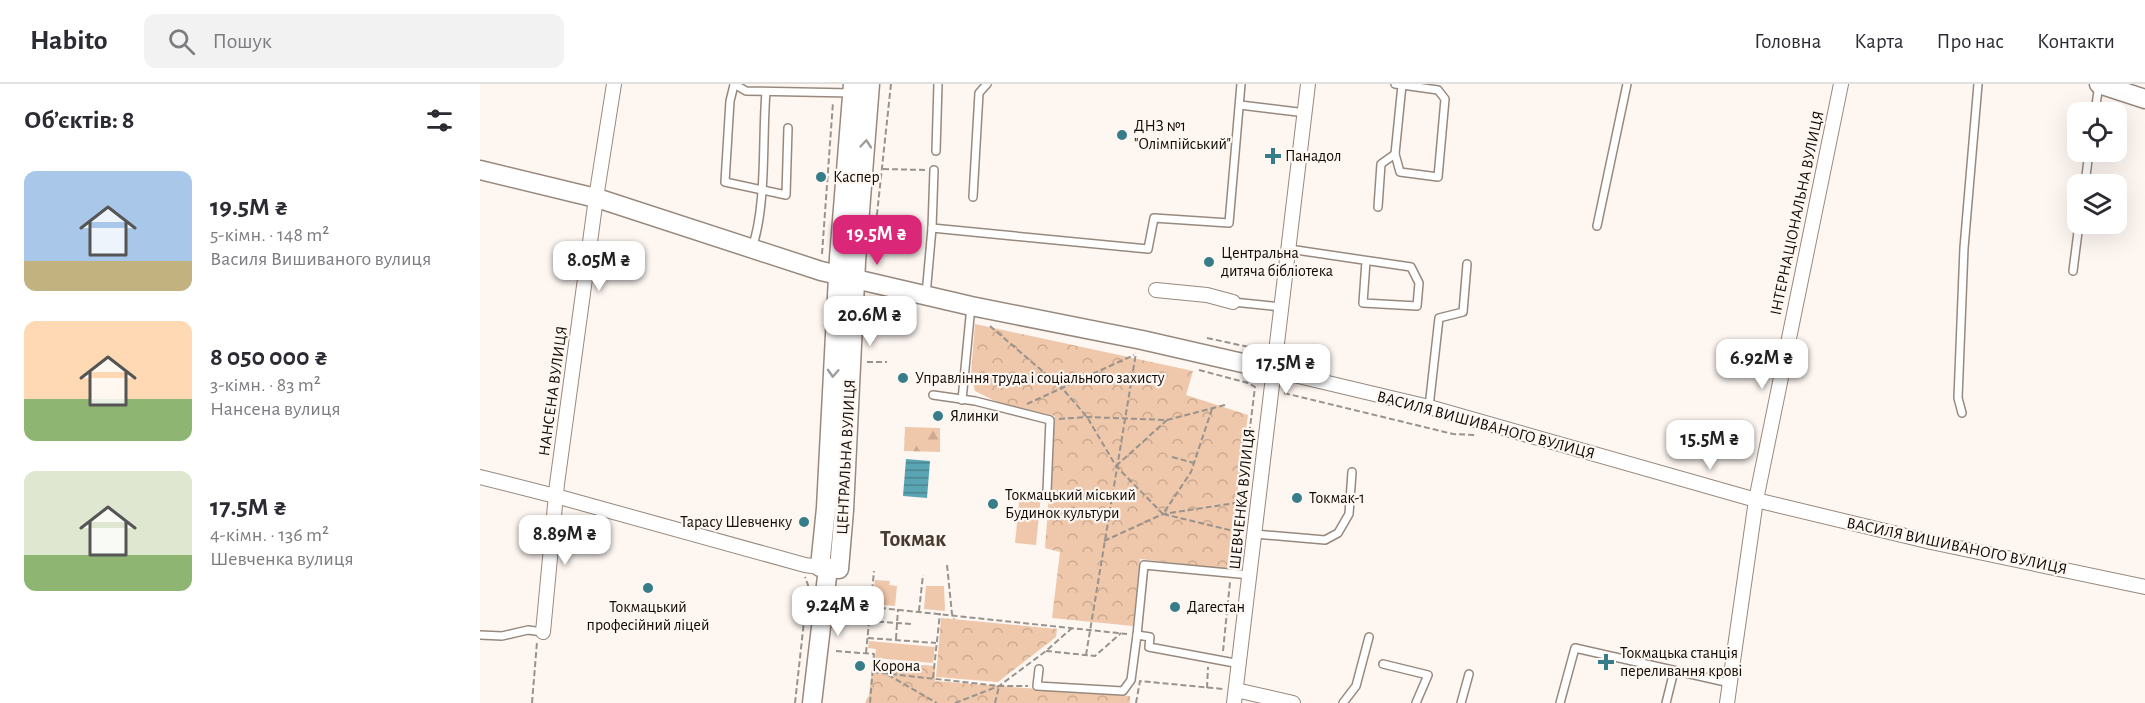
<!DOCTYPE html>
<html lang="uk">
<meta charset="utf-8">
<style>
:root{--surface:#fff;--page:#f2f2f3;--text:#2b2b33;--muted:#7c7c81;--line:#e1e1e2;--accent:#db2777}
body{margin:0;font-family:"Alegreya Sans",sans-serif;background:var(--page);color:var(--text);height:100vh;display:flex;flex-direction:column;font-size:22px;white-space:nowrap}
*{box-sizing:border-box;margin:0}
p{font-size:20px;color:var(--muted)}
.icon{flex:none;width:33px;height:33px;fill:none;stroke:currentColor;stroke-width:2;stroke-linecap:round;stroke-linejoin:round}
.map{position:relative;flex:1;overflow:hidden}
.sheet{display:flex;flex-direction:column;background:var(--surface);width:480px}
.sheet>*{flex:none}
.fabs{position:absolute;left:1587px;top:18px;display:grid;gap:12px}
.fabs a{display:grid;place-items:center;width:60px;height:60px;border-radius:12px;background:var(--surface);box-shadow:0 6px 24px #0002;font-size:30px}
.price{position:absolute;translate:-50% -51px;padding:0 14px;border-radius:12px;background:#fff;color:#222;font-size:20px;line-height:39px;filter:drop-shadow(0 2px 3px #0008)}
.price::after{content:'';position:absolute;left:50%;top:36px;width:18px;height:14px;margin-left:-9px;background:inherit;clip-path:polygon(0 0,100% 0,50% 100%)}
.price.selected{background:var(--accent);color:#fff}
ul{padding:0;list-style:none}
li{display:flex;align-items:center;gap:18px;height:150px;padding:0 24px}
li span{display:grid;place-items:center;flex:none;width:168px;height:120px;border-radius:12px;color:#555}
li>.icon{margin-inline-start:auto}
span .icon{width:72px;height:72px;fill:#fffc;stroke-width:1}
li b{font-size:26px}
h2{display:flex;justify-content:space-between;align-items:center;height:72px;padding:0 24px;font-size:26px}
header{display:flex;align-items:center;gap:36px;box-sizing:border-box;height:84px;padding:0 30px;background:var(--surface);border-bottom:2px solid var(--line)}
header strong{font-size:28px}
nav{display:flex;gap:33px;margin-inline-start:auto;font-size:21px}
.search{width:420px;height:54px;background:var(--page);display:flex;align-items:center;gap:15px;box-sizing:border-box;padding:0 21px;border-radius:12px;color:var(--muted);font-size:22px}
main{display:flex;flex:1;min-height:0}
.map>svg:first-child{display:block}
</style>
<header>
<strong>Habito</strong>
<div class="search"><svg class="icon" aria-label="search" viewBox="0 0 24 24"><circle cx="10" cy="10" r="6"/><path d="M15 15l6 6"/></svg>Пошук</div>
<nav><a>Головна</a><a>Карта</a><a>Про нас</a><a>Контакти</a></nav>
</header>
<main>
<section class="sheet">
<h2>Об’єктів: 8<svg class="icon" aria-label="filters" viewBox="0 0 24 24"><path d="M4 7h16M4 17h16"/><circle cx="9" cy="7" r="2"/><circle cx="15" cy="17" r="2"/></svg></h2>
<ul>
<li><span style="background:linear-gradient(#a9c7e8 75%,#c2b280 0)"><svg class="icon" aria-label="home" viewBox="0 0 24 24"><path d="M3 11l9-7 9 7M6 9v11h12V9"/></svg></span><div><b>19.5M ₴</b><p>5-кімн. · 148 m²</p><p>Василя Вишиваного вулиця</p></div></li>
<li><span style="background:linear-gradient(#ffd9b3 65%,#8fb573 0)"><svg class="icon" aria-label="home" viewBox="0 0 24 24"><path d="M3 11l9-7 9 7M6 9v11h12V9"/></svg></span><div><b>8 050 000 ₴</b><p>3-кімн. · 83 m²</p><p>Нансена вулиця</p></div></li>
<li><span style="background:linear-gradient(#dfe7d0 70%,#8fb573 0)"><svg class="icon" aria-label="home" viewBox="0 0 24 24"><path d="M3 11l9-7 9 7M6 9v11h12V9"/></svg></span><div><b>17.5M ₴</b><p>4-кімн. · 136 m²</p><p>Шевченка вулиця</p></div></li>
</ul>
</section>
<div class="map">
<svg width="1665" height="619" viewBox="0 0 1665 619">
<defs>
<pattern id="forest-firs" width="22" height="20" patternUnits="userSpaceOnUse" patternTransform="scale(1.5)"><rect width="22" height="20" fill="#efc7aa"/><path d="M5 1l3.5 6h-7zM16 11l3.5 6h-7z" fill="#ccaa91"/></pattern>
<pattern id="park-crowns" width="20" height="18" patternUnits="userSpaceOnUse" patternTransform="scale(1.5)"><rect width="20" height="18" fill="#efc7aa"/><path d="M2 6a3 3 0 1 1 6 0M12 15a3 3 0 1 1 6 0" fill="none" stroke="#ccaa91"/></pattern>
<pattern id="water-rules" width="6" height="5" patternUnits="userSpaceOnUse" patternTransform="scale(1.5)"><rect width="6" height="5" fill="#5aa5b3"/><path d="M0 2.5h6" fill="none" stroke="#498590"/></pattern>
</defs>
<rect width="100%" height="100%" fill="#fdf6f1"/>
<!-- grass -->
<g fill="#efc7aa">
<polygon points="540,409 561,411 556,461 535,459"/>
<polygon points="395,496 410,497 409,501 417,502 415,522 392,520"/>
<polygon points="446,502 464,502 465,527 444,525"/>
<polygon points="389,557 455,563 453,579 395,574 396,565 388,564"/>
</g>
<!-- forest -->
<polygon fill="url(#forest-firs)" points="425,343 460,344 460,368 424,367"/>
<!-- park -->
<g fill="url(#park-crowns)">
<polygon points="495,240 713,287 706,311 768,331 747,485 660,475 653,542 572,534 580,468 565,464 575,332 517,318 495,307 491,289"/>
<polygon points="461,534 577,545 576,553 518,598 456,593"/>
<polygon points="393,577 455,582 455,597 650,612 650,619 385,619 389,611"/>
</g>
<!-- water -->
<polygon fill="url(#water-rules)" points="426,375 450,377 447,414 423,412"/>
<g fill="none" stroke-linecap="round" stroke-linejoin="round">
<!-- lane casing -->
<g stroke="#98897e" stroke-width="10">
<g id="lane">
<polyline points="254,0 266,7 372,9"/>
<polyline points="915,0 958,6 965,15 958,93 920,88 915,70 922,1"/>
<polyline points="254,1 250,17 245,98 306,111 308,44"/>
<polyline points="760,21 826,29"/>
<polyline points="1615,28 1619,0"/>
<polyline points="456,67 458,0"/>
<polyline points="1605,100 1609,68"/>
<polyline points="493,113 499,9 507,0"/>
<polyline points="898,123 901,80 915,70"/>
<polyline points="1117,142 1147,0"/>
<polyline points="452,144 668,165 674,134 749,139 761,0"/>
<path d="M272,164C287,121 282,55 286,8"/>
<polyline points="809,165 931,183 939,199 937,222 883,219 886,177"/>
<polyline points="1593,187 1599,140"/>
<polyline points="446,211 452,144 454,86"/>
<polyline points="753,218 801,223"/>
<polyline points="453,311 495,317 570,336 567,407"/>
<polyline points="482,316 491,222"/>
<polyline points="949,323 959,234 983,228 987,180"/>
<polyline points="1482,329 1478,314 1484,164 1498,0"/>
<polyline points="775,450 845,456 858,449 869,430 872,388"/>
<polyline points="0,551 22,552 48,546 63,548"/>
<polyline points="657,551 664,481 770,491"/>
<polyline points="903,580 948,591 936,619"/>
<polyline points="559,585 557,602 643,607 651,596 657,551 670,553 669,563 760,580"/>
<polyline points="863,619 876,602 889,553"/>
<polyline points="981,619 989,590"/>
<polyline points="1080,619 1095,564 1250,599"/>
<polyline points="1186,619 1194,587"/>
</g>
</g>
<!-- street casing -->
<g stroke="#98897e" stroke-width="16">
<g id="street">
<polyline points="676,206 727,211 753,218"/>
<polyline points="793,286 949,323 1276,416 1451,458 1665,503"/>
<polyline points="0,393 83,414 325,481 340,483"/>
<polyline points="63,548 77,400 116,114 134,0"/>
<polyline points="756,606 813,619"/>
<polyline points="754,619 828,0"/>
<polyline points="1247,619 1276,416 1361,0"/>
</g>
</g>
<!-- secondary casing -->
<g stroke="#98897e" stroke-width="21">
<g id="secondary">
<polyline points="373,0 359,174 346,424 340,483 359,485 364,426 376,178 390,0"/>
<polyline points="1619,0 1665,15"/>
<polyline points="0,86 120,115 341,187 491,222 662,256 793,286"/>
<polyline points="332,619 348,484"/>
</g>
</g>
<!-- path -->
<g stroke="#99938e" stroke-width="2" stroke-dasharray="6 3" stroke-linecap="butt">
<polyline points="403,85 445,86"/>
<polyline points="393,167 411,0"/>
<polyline points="342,170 353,18"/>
<polyline points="510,242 582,304 607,333 636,382 683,430"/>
<polyline points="727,254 783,266"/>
<polyline points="387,278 407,278"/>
<polyline points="719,286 768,299 775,303 753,481"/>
<polyline points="804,309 973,350 997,351"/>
<polyline points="547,320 654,271"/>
<polyline points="732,325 711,388 683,430 758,448"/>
<polyline points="579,335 607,333 687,336 745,321"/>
<polyline points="692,373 714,379"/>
<polyline points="636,382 687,336"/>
<polyline points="624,457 683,430 762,418"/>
<polyline points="467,481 472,530 474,535"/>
<polyline points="391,523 647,550"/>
<polyline points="439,527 443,491"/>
<polyline points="389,537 431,540"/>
<polyline points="388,554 456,559"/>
<polyline points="416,555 418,525"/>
<polyline points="356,567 394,570 390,619"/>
<polyline points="566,567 615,572 641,549"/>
<polyline points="743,567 750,498"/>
<polyline points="386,569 394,487"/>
<polyline points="606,571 656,269"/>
<polyline points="393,588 519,602 548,602"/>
<polyline points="408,591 457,619"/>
<polyline points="453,594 460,529"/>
<polyline points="727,604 728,583"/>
<polyline points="52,619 57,558"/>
<polyline points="315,619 328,501 325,493"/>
<polyline points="475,619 519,602 566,567 592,544"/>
<polyline points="515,619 519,602"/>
<polyline points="656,619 660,597 743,605"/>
</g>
<!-- lane -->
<use href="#lane" stroke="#fff" stroke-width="7"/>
<!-- street -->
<use href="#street" stroke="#fff" stroke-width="14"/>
<!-- secondary -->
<use href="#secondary" stroke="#fff" stroke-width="18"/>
</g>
<!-- one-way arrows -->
<defs><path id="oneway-chevron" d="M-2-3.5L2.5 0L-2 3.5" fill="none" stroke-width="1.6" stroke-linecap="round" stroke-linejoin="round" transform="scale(1.5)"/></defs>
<g stroke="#9f9d9c">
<use href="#oneway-chevron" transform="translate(386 60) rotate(-85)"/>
<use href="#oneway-chevron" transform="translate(353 289) rotate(93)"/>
</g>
<!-- markers -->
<g fill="#367c89" stroke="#fdf6f1" stroke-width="2">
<circle cx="642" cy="51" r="6"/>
<path d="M790 63h6v6h6v6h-6v6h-6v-6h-6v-6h6z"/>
<circle cx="341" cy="93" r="6"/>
<circle cx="729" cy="178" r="6"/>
<circle cx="423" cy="294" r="6"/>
<circle cx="458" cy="332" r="6"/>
<circle cx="817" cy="414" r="6"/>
<circle cx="513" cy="420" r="6"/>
<circle cx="324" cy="438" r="6"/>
<circle cx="168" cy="504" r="6"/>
<circle cx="695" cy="523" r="6"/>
<path d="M1123 569h6v6h6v6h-6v6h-6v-6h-6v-6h6z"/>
<circle cx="380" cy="582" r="6"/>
</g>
<g text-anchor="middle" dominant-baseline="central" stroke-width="4.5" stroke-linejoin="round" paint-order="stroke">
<!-- poi labels -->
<g font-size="16" fill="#100b07" stroke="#fdf6f1" text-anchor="start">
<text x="654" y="42">ДНЗ №1<tspan x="654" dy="18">"Олімпійський"</tspan></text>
<text x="805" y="72">Панадол</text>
<text x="353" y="93">Каспер</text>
<text x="741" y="169">Центральна<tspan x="741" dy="18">дитяча бібліотека</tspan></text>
<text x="435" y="294">Управління труда і соціального захисту</text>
<text x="470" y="332">Ялинки</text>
<text x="525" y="411">Токмацький міський<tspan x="525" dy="18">Будинок культури</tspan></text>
<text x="829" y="414">Токмак-1</text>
<text x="312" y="438" text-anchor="end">Тарасу Шевченку</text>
<text x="168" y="523" text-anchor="middle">Токмацький<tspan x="168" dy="18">професійний ліцей</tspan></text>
<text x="707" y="523">Дагестан</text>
<text x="1140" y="569">Токмацька станція<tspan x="1140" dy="18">переливання крові</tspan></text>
<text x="392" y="582">Корона</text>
</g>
<!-- street labels -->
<g font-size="16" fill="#100b07" stroke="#fdf6f1">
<text transform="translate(1317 129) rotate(-78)">ІНТЕРНАЦІОНАЛЬНА ВУЛИЦЯ</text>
<text transform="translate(73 307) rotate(-82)">НАНСЕНА ВУЛИЦЯ</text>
<text transform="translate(1006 341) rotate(15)">ВАСИЛЯ ВИШИВАНОГО ВУЛИЦЯ</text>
<text transform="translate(366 373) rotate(-87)">ЦЕНТРАЛЬНА ВУЛИЦЯ</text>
<text transform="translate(762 415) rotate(-84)">ШЕВЧЕНКА ВУЛИЦЯ</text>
<text transform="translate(1477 462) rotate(12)">ВАСИЛЯ ВИШИВАНОГО ВУЛИЦЯ</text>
</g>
<!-- district labels -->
<g font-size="22" font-weight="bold" fill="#483a31" stroke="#fdf6f1">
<text x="433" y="455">Токмак</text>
</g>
</g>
</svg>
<div class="fabs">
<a><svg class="icon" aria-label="locate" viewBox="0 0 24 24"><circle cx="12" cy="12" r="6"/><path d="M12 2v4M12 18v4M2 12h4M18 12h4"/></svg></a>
<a><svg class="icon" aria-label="layers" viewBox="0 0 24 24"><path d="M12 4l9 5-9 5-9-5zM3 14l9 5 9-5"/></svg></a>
</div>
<b class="price selected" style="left:397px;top:182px">19.5M ₴</b>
<b class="price" style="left:119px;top:208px">8.05M ₴</b>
<b class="price" style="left:390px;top:263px">20.6M ₴</b>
<b class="price" style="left:1282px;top:306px">6.92M ₴</b>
<b class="price" style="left:806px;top:311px">17.5M ₴</b>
<b class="price" style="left:1230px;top:387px">15.5M ₴</b>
<b class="price" style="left:85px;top:482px">8.89M ₴</b>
<b class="price" style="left:358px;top:553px">9.24M ₴</b>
</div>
</main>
